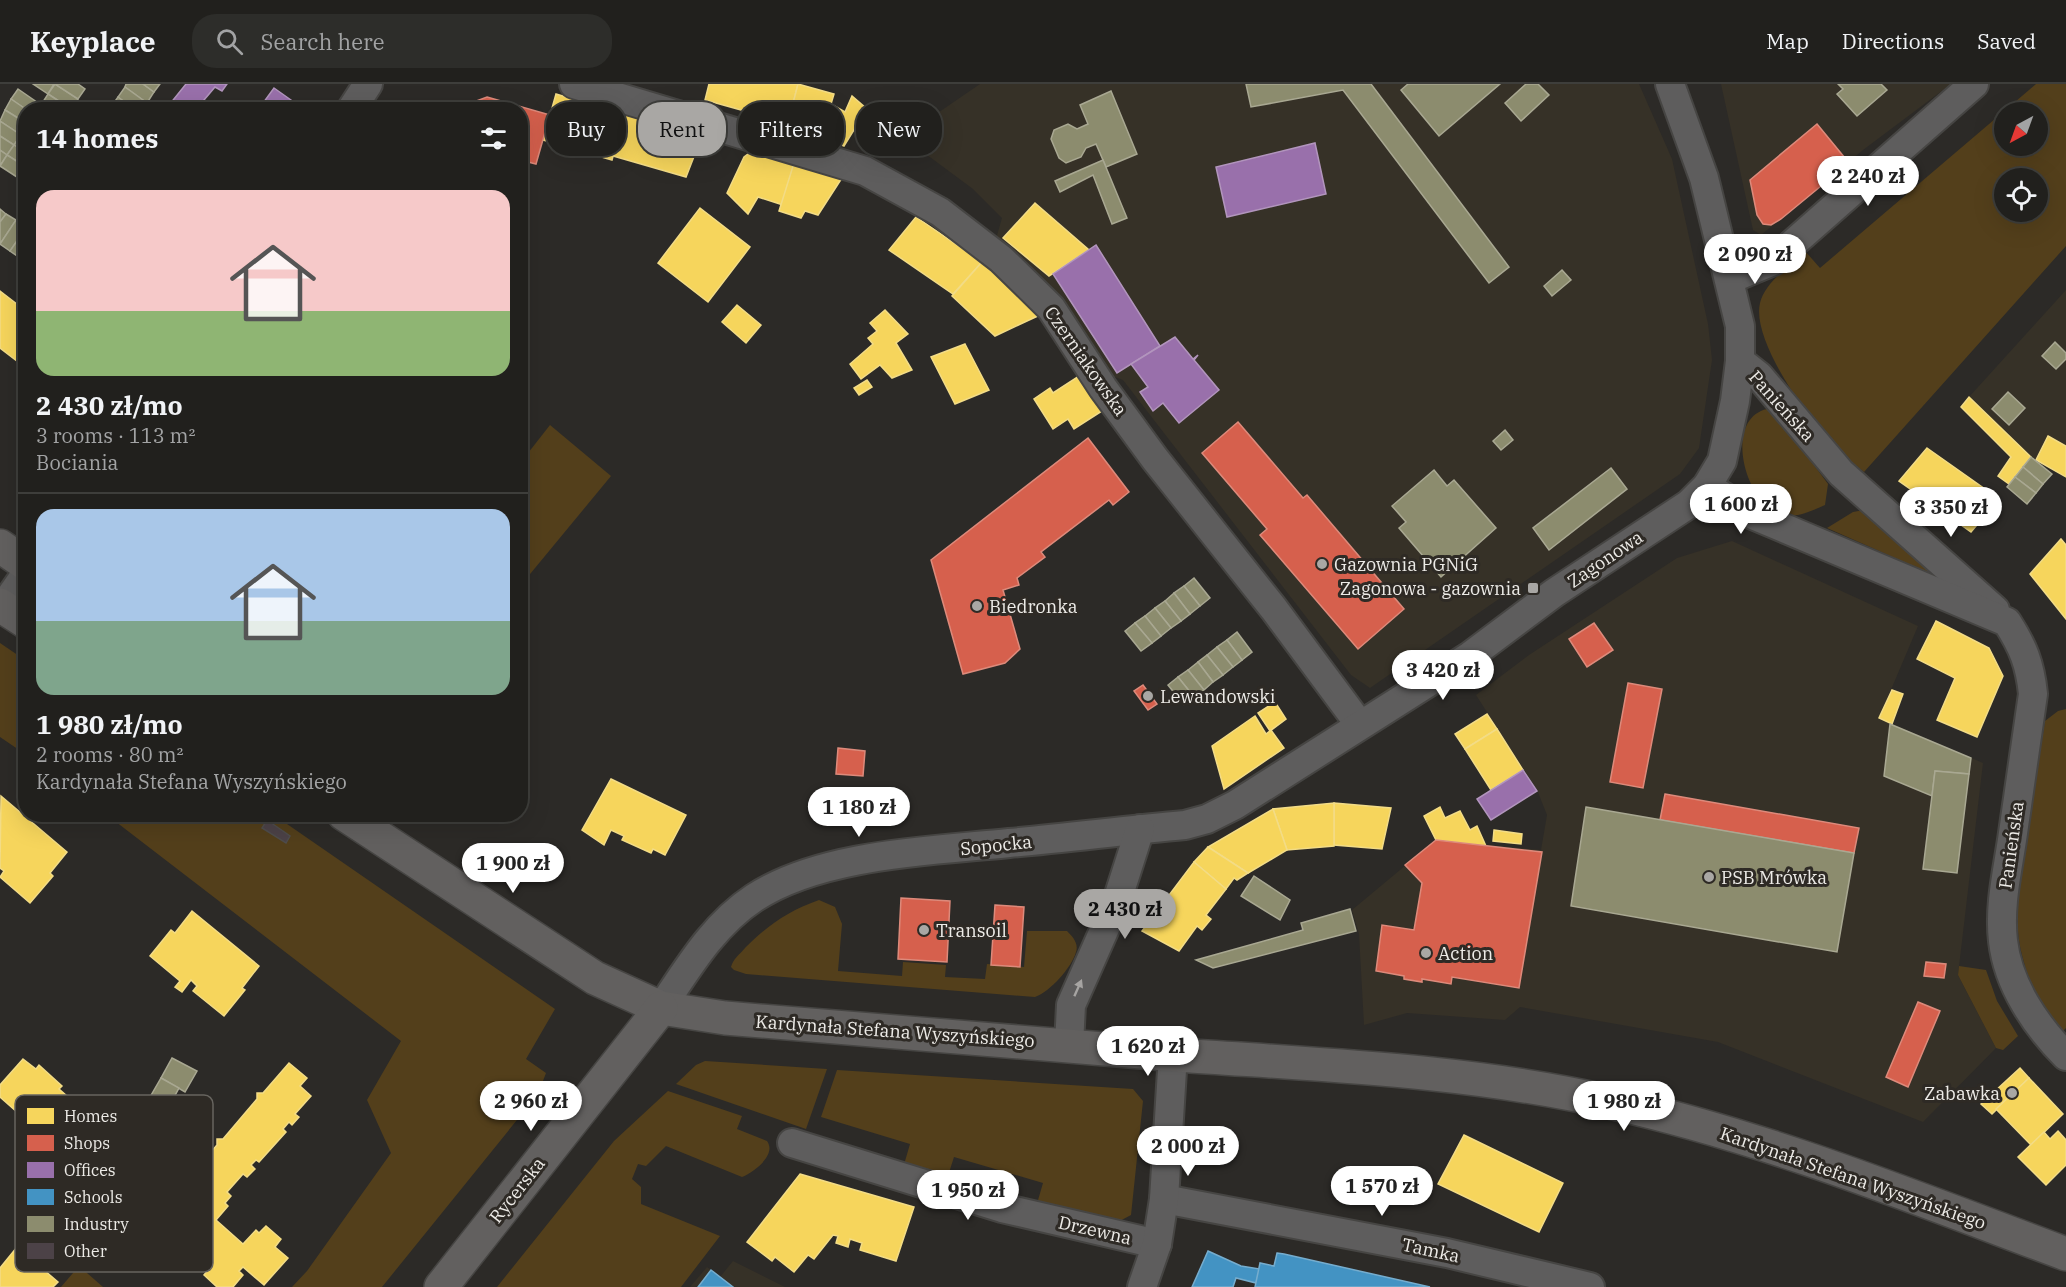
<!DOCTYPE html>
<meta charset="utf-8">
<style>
:root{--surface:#21201d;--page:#2d2d2a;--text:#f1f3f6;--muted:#a2a3a4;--line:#3e3e3b;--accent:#a9a7a4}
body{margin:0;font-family:"IBM Plex Serif",serif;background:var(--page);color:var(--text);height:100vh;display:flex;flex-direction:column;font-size:22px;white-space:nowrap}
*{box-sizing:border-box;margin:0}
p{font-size:20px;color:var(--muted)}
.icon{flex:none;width:33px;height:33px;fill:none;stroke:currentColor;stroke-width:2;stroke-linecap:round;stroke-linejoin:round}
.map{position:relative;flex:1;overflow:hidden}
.details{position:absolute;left:18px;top:18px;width:510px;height:720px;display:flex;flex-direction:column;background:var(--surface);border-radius:24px;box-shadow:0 6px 24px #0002,0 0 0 2px var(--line)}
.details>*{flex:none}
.guide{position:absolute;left:546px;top:18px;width:570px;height:54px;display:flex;gap:12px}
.needle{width:39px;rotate:221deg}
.controls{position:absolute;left:1994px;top:18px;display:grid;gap:12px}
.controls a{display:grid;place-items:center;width:54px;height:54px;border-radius:50%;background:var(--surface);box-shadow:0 6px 24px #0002,0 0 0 2px var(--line);font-size:30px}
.price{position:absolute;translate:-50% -51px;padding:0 14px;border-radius:21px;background:#fff;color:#222;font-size:20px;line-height:39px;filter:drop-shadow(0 2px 3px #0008)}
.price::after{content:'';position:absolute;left:50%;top:36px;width:18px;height:14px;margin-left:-9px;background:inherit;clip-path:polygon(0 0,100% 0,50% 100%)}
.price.active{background:var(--accent);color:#111}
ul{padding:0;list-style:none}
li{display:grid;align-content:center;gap:12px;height:318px;padding:0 18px}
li+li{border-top:2px solid var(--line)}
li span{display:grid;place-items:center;height:186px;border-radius:18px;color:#555}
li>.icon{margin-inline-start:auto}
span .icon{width:108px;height:108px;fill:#fffc;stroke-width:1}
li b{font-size:26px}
h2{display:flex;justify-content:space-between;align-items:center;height:72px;padding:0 18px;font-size:26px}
.chip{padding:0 21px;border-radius:24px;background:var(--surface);box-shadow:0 6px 24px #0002,0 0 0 2px var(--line);font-size:21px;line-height:54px}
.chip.active{background:var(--accent);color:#111}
header{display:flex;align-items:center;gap:36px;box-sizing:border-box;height:84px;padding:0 30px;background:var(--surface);border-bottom:2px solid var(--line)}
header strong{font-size:28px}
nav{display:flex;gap:33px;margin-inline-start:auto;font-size:21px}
.search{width:420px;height:54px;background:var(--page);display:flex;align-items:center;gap:15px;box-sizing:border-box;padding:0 21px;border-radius:24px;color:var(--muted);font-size:22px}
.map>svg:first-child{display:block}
</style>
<header>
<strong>Keyplace</strong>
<div class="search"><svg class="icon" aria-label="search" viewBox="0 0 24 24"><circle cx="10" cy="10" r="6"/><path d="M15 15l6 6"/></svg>Search here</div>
<nav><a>Map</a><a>Directions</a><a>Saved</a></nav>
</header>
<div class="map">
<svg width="2066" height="1203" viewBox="0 0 2066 1203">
<rect width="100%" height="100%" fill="#2c2a27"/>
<!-- built -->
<g fill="#363127">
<polygon points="980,0 1639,0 1672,75 1708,240 1712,276 1699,364 1680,390 1370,604 1351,591 1123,296 1112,292 1047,198 996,155 1002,134 973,105 915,62 926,37"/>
<polygon points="1721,0 1951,0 1863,66 1761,151 1753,146"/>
<polygon points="2066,206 2066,393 2031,373 1969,313"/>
<polygon points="1732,457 1918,542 1879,634 1983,679 1958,891 1996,964 1923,1038 1718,958 1520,923 1505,936 1407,929 1364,941 1359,850 1352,826 1436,756 1541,766 1547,731 1537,706 1476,611 1529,571 1677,474"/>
<polygon points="733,1177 785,1203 690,1203 707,1183 720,1193"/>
</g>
<!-- green -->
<g fill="#533f1b" fill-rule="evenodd">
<path d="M2036,0H2066V162L1864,388C1854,380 1844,373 1835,364C1810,337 1751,257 1760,219C1765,198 1790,182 1805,167L1820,184ZM2004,28H2037V62H2004ZM2004,94H2037V128H2004Z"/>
<path d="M1767,325L1781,336L1828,400L1825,421C1813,426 1798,434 1785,431C1745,425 1722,335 1767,325Z"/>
<polygon points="550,341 611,392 521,501 521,378"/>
<polygon points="1864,426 1938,493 1827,444 1853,428"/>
<polygon points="0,559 25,576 25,670 0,653"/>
<path d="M2066,625V944L2062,948C2045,925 2030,903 2023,875C2011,834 2021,793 2027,752C2033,714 2039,675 2045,637L2058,627Z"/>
<polygon points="107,731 274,731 555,925 526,975 546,989 538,1010 382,1203 292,1203 307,1187 391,1069 367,1016 401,957"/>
<path d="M819,816L835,823L842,840L838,887L902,892L903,878L946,881L945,893L985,895L987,880L1024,883L1027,847H1067C1072,852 1079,859 1076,868C1072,883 1050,908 1035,913L746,890L734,886L731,883C733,875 740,870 745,864C768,841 788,827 819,816Z"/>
<polygon points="1959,882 1986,886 1997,917 2018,952 2003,966 1996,964 1958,891"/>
<polygon points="705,977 827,985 806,1045 676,1000 696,981"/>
<polygon points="837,986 1133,1005 1143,1017 1131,1131 1114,1140 1036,1123 1043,1099 954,1073 946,1098 903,1084 910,1060 821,1033"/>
<path d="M668,1007L742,1032L737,1045L767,1057C777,1071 754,1088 742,1093L666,1062L646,1082L638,1080L632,1095L641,1103V1120L720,1152L681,1203H497L614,1057Z"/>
<polygon points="79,1182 103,1203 61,1203"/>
</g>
<!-- homes -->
<g fill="#f6d55c" stroke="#f3dc86" stroke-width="1.5">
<polygon points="709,0 798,0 788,39 705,16"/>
<polygon points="798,0 834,10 831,20 845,28 852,12 867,25 844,62 788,39"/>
<polygon points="556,10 625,30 612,76 543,56"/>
<polygon points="625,30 702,52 686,93 613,72"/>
<polygon points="752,67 794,79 783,121 758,113 748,130 727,109 744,73"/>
<polygon points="794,79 842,94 818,131 805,127 801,134 779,127"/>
<polygon points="1035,119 1089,166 1049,192 1003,154"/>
<polygon points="700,124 750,163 708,218 658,179"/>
<polygon points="916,133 982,178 953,210 889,166"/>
<polygon points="982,178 1040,231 995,252 952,212"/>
<polygon points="0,207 26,227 26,284 0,264"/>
<polygon points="737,221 761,241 746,259 722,238"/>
<polygon points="885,226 908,250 896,259 912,286 892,294 880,281 861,295 850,280 873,260 868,254 877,247 870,239"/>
<polygon points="965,260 989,306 955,320 931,273"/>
<polygon points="1079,292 1102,327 1074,345 1068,335 1053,345 1034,315 1050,304 1053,309"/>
<polygon points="867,296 872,303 859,311 854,304"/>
<polygon points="1969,313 2031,373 2009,400 1998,392 2011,373 1961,323"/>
<polygon points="2048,352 2066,362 2066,393 2036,376"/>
<polygon points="1927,364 1999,415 1971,448 1899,397"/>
<polygon points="2061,455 2066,461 2066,535 2030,490"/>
<polygon points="1936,537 1989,564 2003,592 1977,653 1937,636 1955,594 1917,575"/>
<polygon points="1892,606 1903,610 1892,640 1879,634"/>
<polygon points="1275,618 1286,635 1270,647 1258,629"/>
<polygon points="1487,630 1497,645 1465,665 1455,650"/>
<polygon points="1255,632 1266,650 1271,646 1284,664 1224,705 1212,662"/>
<polygon points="1497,645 1523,686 1491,706 1465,665"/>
<polygon points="611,695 686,731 665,771 653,765 651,769 622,756 624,752 611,746 604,761 582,746"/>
<polygon points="1,712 67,768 50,789 53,792 30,819 0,793 4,787 0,784"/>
<polygon points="1334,719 1391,724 1382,765 1334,761"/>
<polygon points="1334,719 1334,762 1287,766 1273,725"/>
<polygon points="1440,723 1445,734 1460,727 1470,746 1477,742 1486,762 1436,756 1424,732"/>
<polygon points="1273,725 1287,766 1248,789 1208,763"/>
<polygon points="1494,746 1522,750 1521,760 1493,757"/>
<polygon points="1208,763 1248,789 1237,796 1234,794 1226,805 1194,778"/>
<polygon points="1194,778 1226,805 1206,831 1211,835 1202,846 1197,842 1179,867 1142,847"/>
<polygon points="192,827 259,882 242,904 245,906 224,932 193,907 197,902 191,896 182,908 175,903 180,897 150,872 171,846 175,849"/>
<polygon points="23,975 36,985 39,981 62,1002 59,1005 98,1039 100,1036 130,1062 119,1075 124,1079 102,1103 0,1013 0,1001"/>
<polygon points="289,979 307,994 300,1002 311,1012 295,1030 299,1033 292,1041 289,1038 283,1045 286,1048 259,1078 256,1076 251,1081 255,1085 247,1093 243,1090 227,1108 231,1112 225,1119 228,1122 216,1136 243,1160 256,1146 259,1149 266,1142 281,1155 275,1163 288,1174 264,1201 243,1183 239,1187 243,1191 233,1203 217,1203 204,1191 209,1185 196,1174 191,1180 168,1161 186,1141 190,1145 194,1140 174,1122 197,1096 191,1091 217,1061 217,1055 223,1055 257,1015 257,1009 263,1009"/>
<polygon points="2020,984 2029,994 1992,1030 1981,1020"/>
<polygon points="2029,994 2063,1030 2031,1061 1996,1025"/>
<polygon points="2058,1047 2066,1056 2066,1081 2046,1101 2018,1073 2044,1048 2050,1055"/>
<polygon points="1464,1051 1563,1099 1539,1148 1438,1100"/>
<polygon points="800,1090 914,1123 896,1177 860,1166 862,1159 850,1155 848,1163 836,1159 838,1152 833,1151 814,1175 808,1171 794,1188 775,1173 772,1177 747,1158"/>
<polygon points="17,1163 58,1198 53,1203 0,1203 0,1184"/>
</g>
<!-- shops -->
<g fill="#d6604d" stroke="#dd8a7b" stroke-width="1.5">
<polygon points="487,13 550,31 536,80 520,76 520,26 452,26"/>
<polygon points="1817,40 1849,79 1781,135 1771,141 1763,140 1757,131 1750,96"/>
<polygon points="1238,338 1303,414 1307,411 1404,525 1358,565 1260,451 1267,445 1202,369"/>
<polygon points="1088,354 1129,408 1113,421 1109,416 1041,468 1045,473 1017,494 1019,501 1003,506 1020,565 1005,579 963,590 931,476"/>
<polygon points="1594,539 1613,566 1587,583 1569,555"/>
<polygon points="1628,599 1662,605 1643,704 1610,698"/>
<polygon points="1143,601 1157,620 1148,626 1134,607"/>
<polygon points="838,664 865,667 863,692 836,690"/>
<polygon points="1665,710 1859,744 1854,769 1660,736"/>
<polygon points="1436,756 1542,768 1519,904 1452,893 1451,900 1422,895 1422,898 1404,895 1404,892 1376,887 1382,841 1414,846 1422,799 1405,781"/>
<polygon points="901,814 950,817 947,878 898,875"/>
<polygon points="995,821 1024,823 1020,883 991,881"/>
<polygon points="1926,878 1946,880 1944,894 1924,892"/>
<polygon points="1918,918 1940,927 1908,1003 1886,993"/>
</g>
<!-- offices -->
<g fill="#9970ab" stroke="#b295bd" stroke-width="1.5">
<polygon points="186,0 227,0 222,7 215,3 204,16 216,26 177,26 170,20"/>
<polygon points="274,4 305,26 258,26"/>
<polygon points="1315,59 1326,110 1227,133 1216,83"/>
<polygon points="1096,161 1160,262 1117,289 1053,190"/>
<polygon points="1175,253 1193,275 1198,271 1194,276 1219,306 1179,339 1163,319 1153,327 1140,308 1148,303 1131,280"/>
<polygon points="1523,686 1537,707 1491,736 1477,715"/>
</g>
<!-- schools -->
<g fill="#4393c3" stroke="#76adce" stroke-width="1.5">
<polygon points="1208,1167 1241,1182 1260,1185 1256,1199 1236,1194 1233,1203 1192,1203"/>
<polygon points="1277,1169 1284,1170 1430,1203 1255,1203 1260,1179 1274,1182"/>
<polygon points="711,1186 733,1203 698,1203"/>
</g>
<!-- industry -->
<g fill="#8c8c6e" stroke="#a9a892" stroke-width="1.5">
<polygon points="33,0 54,0 48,10"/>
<polygon points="55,0 78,15 71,25 48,10"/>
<polygon points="55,0 78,0 85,5 78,15"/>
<polygon points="126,0 143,0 154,8 147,19 125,3"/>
<polygon points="143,0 160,0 154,8"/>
<polygon points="1246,0 1371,0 1509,183 1489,199 1343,6 1251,23"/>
<polygon points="1408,0 1500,0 1439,52 1401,6"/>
<polygon points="1526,0 1538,0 1549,11 1521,37 1505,19"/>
<polygon points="1838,0 1881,0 1887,6 1857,32 1837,10 1843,5"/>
<polygon points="125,3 147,19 142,26 135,26 118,13"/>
<polygon points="18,5 41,21 38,26 27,26 11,15"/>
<polygon points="1111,7 1137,70 1106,83 1096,60 1086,64 1081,73 1066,79 1059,74 1051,55 1054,46 1068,40 1077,45 1088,40 1080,21"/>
<polygon points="48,10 71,25 71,26 49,26 41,21"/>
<polygon points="118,13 135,26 114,26 111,23"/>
<polygon points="11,15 27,26 26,39 5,26"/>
<polygon points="5,26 26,39 21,51 0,37"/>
<polygon points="0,37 21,51 14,61 0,52"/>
<polygon points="21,51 26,54 26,69 14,61"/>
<polygon points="0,52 14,61 7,71 0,66"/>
<polygon points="14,61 26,69 26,83 7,71"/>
<polygon points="0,66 7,71 0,82"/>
<polygon points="7,71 26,83 23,97 0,82"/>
<polygon points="1103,76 1127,134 1112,140 1093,91 1060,108 1055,97"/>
<polygon points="0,125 6,130 0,138"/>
<polygon points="6,130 16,136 0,160 0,138"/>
<polygon points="16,136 26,144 10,167 0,160"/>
<polygon points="26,144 26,166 20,174 10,167"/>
<polygon points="1562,186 1571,196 1552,212 1544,202"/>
<polygon points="2055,258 2066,269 2066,275 2056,285 2042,272"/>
<polygon points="2008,308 2025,324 2009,341 1992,325"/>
<polygon points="1505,346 1513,356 1501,366 1493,357"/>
<polygon points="2031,373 2052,390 2043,400 2023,383"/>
<polygon points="2023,383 2043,400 2036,409 2015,393"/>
<polygon points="1611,384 1627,405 1549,466 1533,444"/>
<polygon points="1434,386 1447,402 1454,396 1496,444 1441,493 1399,444 1406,438 1392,422"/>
<polygon points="2015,393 2036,409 2027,420 2007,403"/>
<polygon points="1194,494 1210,514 1200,522 1184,502"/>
<polygon points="1184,502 1200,522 1190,530 1174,509"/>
<polygon points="1174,509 1190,530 1181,537 1165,517"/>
<polygon points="1165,517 1181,537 1171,544 1155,524"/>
<polygon points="1155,524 1171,544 1161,552 1145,532"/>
<polygon points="1145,532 1161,552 1152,559 1135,539"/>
<polygon points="1135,539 1152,559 1141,567 1125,547"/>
<polygon points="1237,548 1252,568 1242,576 1227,556"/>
<polygon points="1227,556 1242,576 1233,583 1217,563"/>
<polygon points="1217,563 1233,583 1223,591 1207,571"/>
<polygon points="1207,571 1223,591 1213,598 1198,578"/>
<polygon points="1198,578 1213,598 1204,606 1188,586"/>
<polygon points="1188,586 1204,606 1194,613 1178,593"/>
<polygon points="1178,593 1194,613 1184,621 1168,601"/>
<polygon points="1890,640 1971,674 1969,690 1935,687 1932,712 1884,692"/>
<polygon points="1935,687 1969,690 1957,789 1923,785"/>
<polygon points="1586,723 1854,769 1837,868 1571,822"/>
<polygon points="1254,792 1290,816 1280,836 1241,812"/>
<polygon points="1350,825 1356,847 1213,884 1196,876 1303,846 1301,839"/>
<polygon points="172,974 197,987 185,1008 161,994"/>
<polygon points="161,994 179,1004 161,1037 142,1027"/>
</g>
<!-- building -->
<polygon fill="#4c4247" stroke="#4f4d4c" stroke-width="1.5" points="267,736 290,752 286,759 262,744"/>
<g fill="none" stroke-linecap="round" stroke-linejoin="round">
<!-- street casing -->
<g stroke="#464543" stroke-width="32">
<g id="street">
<polyline points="574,0 865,87 940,128 1001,175 1051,224 1103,304 1155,375 1274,525 1360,641"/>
<polyline points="351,26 368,0"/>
<polyline points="1730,195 1773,177 1974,0"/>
<polyline points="1740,277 1759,292 1841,389 1995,526"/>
<path d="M1707,402L1753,431L2007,538C2023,563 2030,580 2033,610C2026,659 2019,708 2012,756C2007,789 1999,823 2003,857C2008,901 2036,942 2066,972"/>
<polyline points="3,523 26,490"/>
<path d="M661,924C688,884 713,841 754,814C821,770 930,767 1009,759C1068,754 1126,746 1185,741L1207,735L1235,721L1470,572L1554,509L1689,420L1707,402L1722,377L1735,317L1740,277V242L1704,94L1670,0"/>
<polyline points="1069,961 1071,921 1117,817 1140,745"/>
<polyline points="792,1059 1002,1124 1157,1160"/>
<polyline points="1164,1115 1447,1169 1590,1203"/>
<polyline points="1142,1203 1157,1160 1164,1115 1173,970"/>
</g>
</g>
<!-- secondary casing -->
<g stroke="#464543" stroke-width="36">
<g id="secondary">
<polyline points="0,462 26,480"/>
<polyline points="0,521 26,538"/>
<path d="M344,730L595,894L661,924L725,934C876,946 1027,959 1178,971C1321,981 1468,986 1609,1018C1766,1053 1916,1114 2066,1170"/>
<polyline points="441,1203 661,924"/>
</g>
</g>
<!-- street -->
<use href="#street" stroke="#5e5d5d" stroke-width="28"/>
<!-- secondary -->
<use href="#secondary" stroke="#62605f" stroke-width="33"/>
</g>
<!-- one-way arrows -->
<defs><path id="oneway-solid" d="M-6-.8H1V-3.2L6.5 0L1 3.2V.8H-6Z" transform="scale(1.5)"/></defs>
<use fill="#a6a4a2" href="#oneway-solid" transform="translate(1078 904) rotate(-66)"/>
<!-- markers -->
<g fill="#a9a7a4" stroke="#2e2a25" stroke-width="2">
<circle cx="1322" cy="480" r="6"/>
<rect x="1527" y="498" width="12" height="12" rx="3"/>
<circle cx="977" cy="522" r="6"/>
<circle cx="1148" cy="612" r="6"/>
<circle cx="1709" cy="793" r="6"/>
<circle cx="924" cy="846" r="6"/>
<circle cx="1426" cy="869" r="6"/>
<circle cx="2012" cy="1009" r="6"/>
</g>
<g text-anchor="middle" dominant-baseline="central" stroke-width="6" stroke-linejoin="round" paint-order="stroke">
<!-- street labels -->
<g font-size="18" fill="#edebe7" stroke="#2e2a25">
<text transform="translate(1086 277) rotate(55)">Czerniakowska</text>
<text transform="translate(1782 322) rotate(48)">Panieńska</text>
<text transform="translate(1605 475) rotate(-34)">Zagonowa</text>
<text transform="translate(996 761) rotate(-6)">Sopocka</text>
<text transform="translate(2011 761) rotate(-82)">Panieńska</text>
<text transform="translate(895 947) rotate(4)">Kardynała Stefana Wyszyńskiego</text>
<text transform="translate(1853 1094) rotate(19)">Kardynała Stefana Wyszyńskiego</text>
<text transform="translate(517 1106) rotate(-52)">Rycerska</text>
<text transform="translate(1095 1146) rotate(13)">Drzewna</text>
<text transform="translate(1431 1166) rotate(12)">Tamka</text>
</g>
<!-- poi labels -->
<g font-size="18" fill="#edebe7" stroke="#2e2a25" text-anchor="start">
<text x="1334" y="480">Gazownia PGNiG</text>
<text x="1521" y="504" text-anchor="end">Zagonowa - gazownia</text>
<text x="989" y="522">Biedronka</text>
<text x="1160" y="612">Lewandowski</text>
<text x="1721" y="793">PSB Mrówka</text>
<text x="936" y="846">Transoil</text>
<text x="1438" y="869">Action</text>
<text x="2000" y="1009" text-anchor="end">Zabawka</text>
</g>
</g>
<!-- legend -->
<rect x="15" y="1011" width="198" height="177" rx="9" fill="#2e2a25" stroke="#67645f" stroke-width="1.5"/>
<rect x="27" y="1024" width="27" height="16" fill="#f6d55c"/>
<rect x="27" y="1051" width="27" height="16" fill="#d6604d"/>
<rect x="27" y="1078" width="27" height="16" fill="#9970ab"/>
<rect x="27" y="1105" width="27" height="16" fill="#4393c3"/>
<rect x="27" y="1132" width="27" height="16" fill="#8c8c6e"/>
<rect x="27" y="1159" width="27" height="16" fill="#4c4247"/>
<g font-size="16" fill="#edebe7">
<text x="64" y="1038">Homes</text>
<text x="64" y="1065">Shops</text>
<text x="64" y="1092">Offices</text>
<text x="64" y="1119">Schools</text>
<text x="64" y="1146">Industry</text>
<text x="64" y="1173">Other</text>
</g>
</svg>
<div class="controls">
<a><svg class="needle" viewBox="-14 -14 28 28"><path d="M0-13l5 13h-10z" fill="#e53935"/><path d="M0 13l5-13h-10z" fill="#a2a3a4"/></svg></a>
<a><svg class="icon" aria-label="locate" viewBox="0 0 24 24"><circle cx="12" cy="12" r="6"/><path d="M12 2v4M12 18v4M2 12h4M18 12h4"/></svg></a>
</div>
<b class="price" style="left:1868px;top:123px">2 240 zł</b>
<b class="price" style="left:1755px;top:201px">2 090 zł</b>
<b class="price" style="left:1741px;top:451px">1 600 zł</b>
<b class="price" style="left:1951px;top:454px">3 350 zł</b>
<b class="price" style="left:1443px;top:617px">3 420 zł</b>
<b class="price" style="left:859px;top:754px">1 180 zł</b>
<b class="price" style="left:513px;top:810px">1 900 zł</b>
<b class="price active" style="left:1125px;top:856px">2 430 zł</b>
<b class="price" style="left:1148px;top:993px">1 620 zł</b>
<b class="price" style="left:531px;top:1048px">2 960 zł</b>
<b class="price" style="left:1624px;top:1048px">1 980 zł</b>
<b class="price" style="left:1188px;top:1093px">2 000 zł</b>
<b class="price" style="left:1382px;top:1133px">1 570 zł</b>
<b class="price" style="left:968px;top:1137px">1 950 zł</b>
<div class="guide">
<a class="chip">Buy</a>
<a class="chip active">Rent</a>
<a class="chip">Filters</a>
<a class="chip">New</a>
</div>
<section class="details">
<h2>14 homes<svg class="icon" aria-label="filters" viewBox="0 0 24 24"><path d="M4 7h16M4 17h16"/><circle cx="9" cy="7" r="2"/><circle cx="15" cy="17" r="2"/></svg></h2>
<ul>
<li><span style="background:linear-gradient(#f6c9c9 65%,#8fb573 0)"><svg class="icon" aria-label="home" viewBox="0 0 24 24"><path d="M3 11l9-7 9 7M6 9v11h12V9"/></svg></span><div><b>2 430 zł/mo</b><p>3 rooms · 113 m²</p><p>Bociania</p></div></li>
<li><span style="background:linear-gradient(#a9c7e8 60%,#7fa58c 0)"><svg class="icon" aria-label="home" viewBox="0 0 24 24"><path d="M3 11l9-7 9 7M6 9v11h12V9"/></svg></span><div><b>1 980 zł/mo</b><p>2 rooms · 80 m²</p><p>Kardynała Stefana Wyszyńskiego</p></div></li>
</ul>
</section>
</div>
